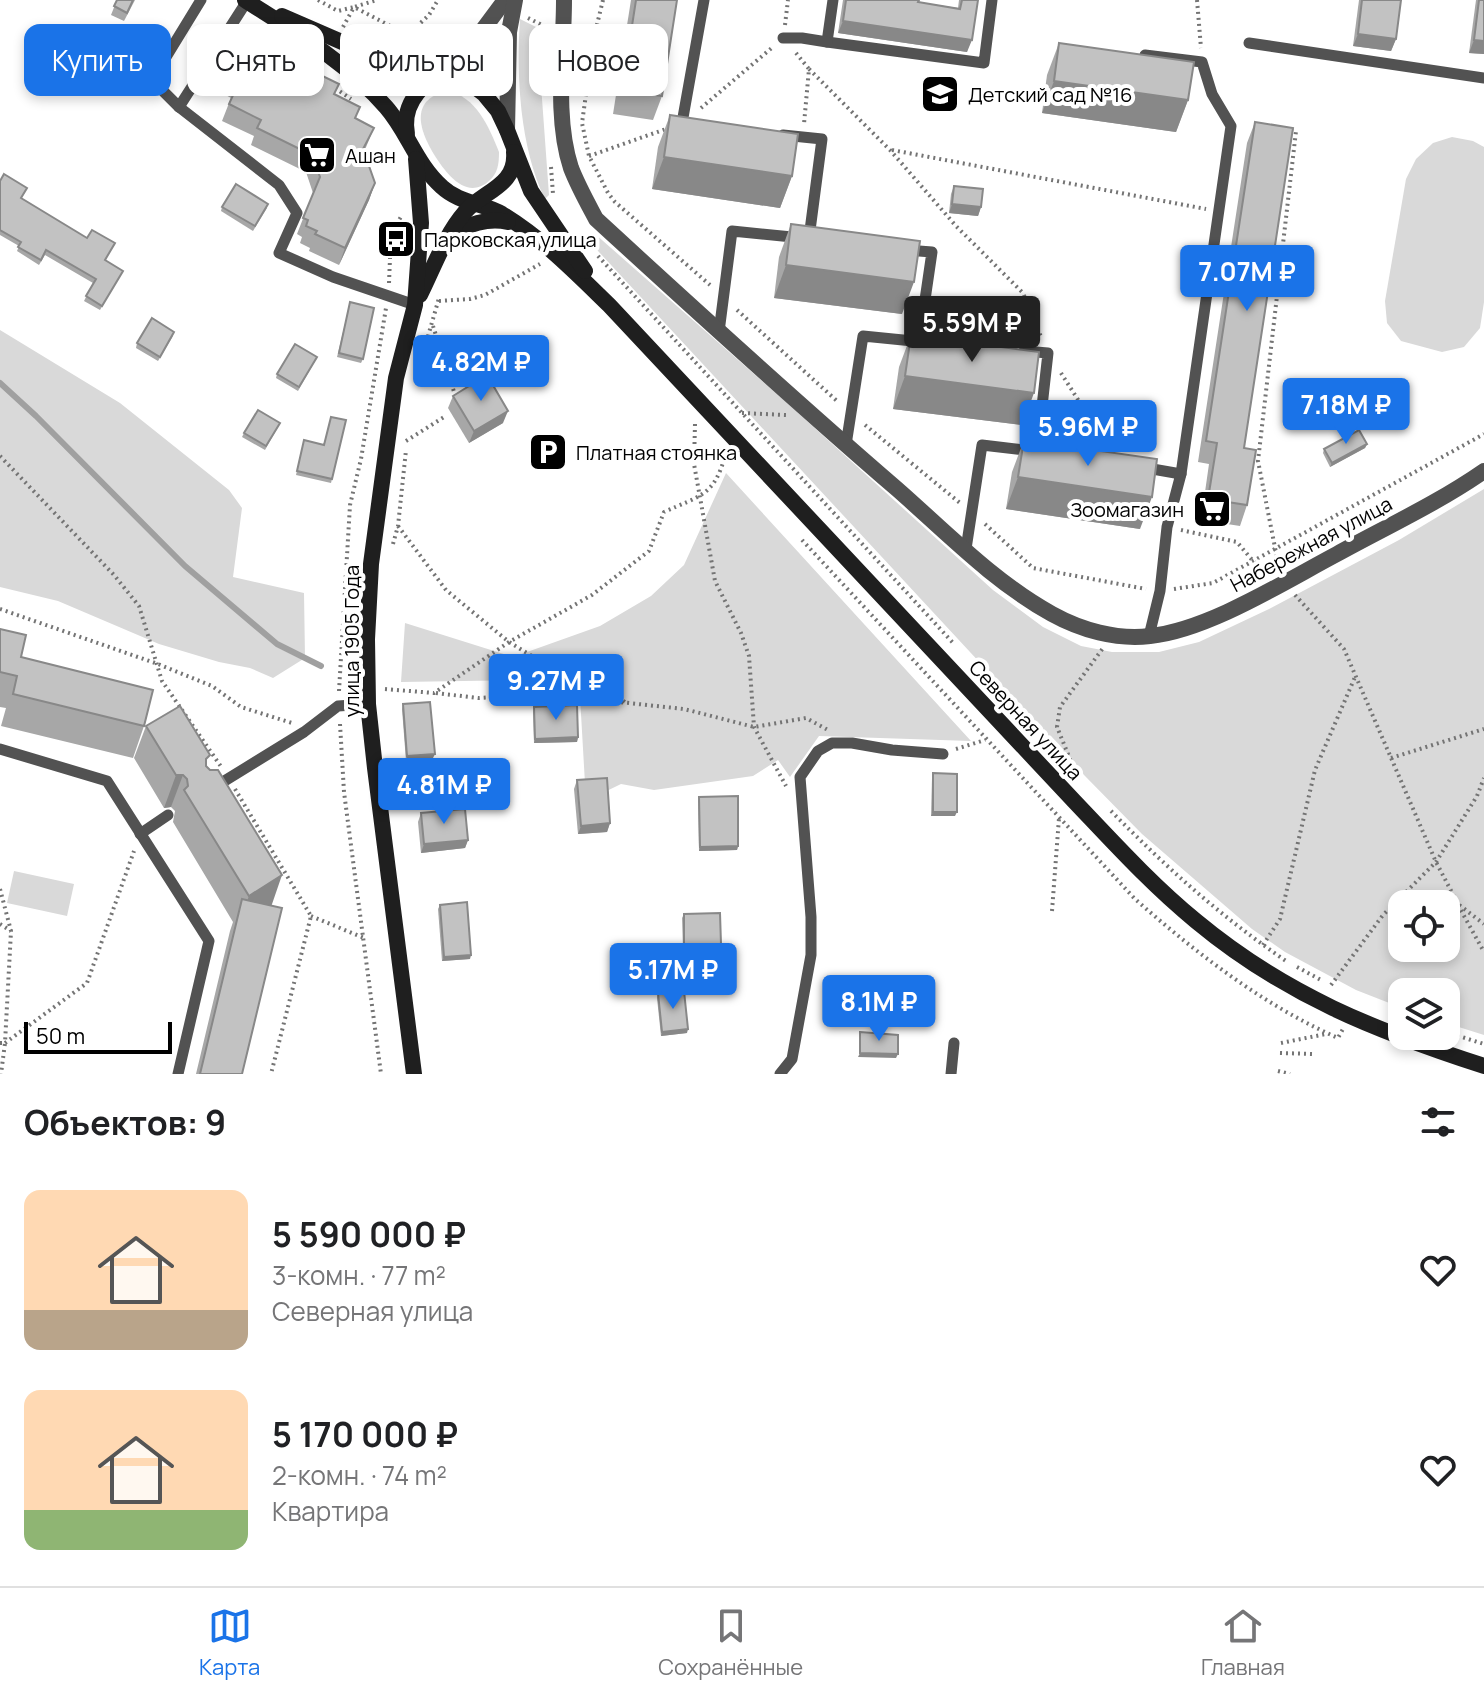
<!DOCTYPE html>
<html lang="ru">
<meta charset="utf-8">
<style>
:root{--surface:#fff;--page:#f2f2f2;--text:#202124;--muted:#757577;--line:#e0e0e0;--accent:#1a73e8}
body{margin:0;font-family:Manrope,sans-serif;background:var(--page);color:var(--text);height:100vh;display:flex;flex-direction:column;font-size:30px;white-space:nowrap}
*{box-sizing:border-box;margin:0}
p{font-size:26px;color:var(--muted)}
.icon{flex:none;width:44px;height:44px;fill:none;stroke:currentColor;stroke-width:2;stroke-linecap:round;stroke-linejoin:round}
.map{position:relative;height:1074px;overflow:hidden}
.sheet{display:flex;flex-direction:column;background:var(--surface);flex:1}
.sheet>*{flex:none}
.top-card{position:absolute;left:24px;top:24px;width:800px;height:72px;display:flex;gap:16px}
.controls{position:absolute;left:1388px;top:890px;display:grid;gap:16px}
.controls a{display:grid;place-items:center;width:72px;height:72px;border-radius:16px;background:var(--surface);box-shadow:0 4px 12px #0003;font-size:40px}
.scale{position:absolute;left:24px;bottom:20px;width:148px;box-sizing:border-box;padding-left:8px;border:4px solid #000;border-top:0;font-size:22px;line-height:28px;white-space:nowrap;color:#000;-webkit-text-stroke:6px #fff;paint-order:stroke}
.price{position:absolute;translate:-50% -68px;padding:0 18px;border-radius:8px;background:var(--accent);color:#fff;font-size:26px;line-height:52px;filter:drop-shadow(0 2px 4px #0008)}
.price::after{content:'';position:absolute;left:50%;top:48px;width:24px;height:18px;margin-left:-12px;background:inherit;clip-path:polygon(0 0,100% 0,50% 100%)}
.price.on{background:#222;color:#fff}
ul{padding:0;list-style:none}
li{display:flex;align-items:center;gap:24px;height:200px;padding:0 24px}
li span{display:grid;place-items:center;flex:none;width:224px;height:160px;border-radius:16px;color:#555}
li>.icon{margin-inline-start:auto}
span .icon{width:96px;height:96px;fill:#fffc;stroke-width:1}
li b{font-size:34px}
h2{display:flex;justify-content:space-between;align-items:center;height:96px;padding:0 24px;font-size:34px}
.tag{padding:0 28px;border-radius:16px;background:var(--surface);box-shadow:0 4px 12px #0003;font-size:28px;line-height:72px}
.tag.on{background:var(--accent);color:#fff}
.tab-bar{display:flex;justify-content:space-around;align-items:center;height:112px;border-top:2px solid var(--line);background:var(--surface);font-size:22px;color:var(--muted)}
.tab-bar a{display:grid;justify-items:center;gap:4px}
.tab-bar .on{color:var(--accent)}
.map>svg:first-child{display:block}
</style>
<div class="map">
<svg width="1484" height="1074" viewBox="0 0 1484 1074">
<rect width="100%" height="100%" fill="#fff"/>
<!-- green -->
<g fill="#d9d9d9" fill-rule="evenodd">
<path d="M520,19L544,31L541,85L549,195L545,199C520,148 516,75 520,19Z"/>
<path d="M447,91C476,96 489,127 499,152C499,164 498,173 489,181C466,201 446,173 435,156C420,132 408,100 447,91Z"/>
<polygon points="1452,137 1473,141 1484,147 1484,302 1480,328 1464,347 1442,352 1401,341 1387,323 1385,301 1406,179 1416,159 1433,143"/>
<path d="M594,233L786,402L993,590L1043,627L1081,646L1112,652H1159L1199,642L1269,609L1399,540L1484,489V1035L1446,1023V992H1402V1008L1356,990L1285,952L1252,929L1142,834L1085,776L586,238ZM1402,904H1446V948H1402Z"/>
<polygon points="0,330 120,403 229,490 242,508 233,577 304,593 305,658 273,678 250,668 219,662 159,644 58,601 0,587"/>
<polygon points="726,473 971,741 819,736 790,777 778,760 753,776 654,790 621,784 586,801 579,679 401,682 405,623 513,657 600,626 651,596 684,565"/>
<polygon points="14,871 74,884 67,916 7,903"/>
</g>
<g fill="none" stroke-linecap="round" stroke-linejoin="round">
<!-- stream -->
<polyline stroke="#a0a0a0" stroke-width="6" points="0,383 36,416 185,566 277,644 321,666"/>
<!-- path -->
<g stroke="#747474" stroke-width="4" stroke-dasharray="2 4" stroke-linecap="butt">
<polyline points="318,0 338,11 354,7 396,29 414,29 429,15 438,0"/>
<polyline points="603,0 594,37 582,123 589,156 608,193 615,202 710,285"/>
<polyline points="1197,0 1201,48"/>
<polyline points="528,18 548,28"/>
<polyline points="785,25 788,0"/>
<polyline points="343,27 354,7 377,0"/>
<polyline points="241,37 247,45 292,66"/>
<polyline points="796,53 809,69 804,124"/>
<polyline points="809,69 890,150 956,226 1023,293 1041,337"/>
<polyline points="335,88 351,99"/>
<polyline points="701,108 774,46"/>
<polyline points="892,150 1206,209"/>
<polyline points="589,156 666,129"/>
<polyline points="551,167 553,194"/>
<polyline points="598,256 954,644"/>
<polyline points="389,283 391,234 402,215"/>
<polyline points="439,301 470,299 485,295 540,264"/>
<polyline points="737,310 837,401"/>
<polyline points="433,326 456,398"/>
<polyline points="418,371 439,298"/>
<polyline points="1061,373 1114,456"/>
<polyline points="742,413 786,415"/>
<polyline points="695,424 694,464 715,581 741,633 749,656 754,727 786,786"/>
<polyline points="865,425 960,503"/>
<polyline points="406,441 444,417"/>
<polyline points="0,456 114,575 139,606 162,681 222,768"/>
<polyline points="985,524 1033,568 1146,589"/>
<polyline points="398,526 446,590 509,642 553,669 586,671 626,703"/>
<polyline points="1181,530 1237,542 1253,561 1270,573"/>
<path d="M802,540L1135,899C1196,953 1263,1005 1338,1038L1343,1029"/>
<polyline points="393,544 398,526 406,450"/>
<polyline points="1279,568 1258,461 1296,131 1290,130"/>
<polyline points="1174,589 1213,583 1484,434"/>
<polyline points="1295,595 1344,649 1436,862 1458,904 1484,924"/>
<polyline points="0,609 158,664 212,686 241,707 292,723"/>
<path d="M385,689L434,693L509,642L592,595L649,551L664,512C699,496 715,496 725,455"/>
<polyline points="339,691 350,505 361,459 386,308"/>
<polyline points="436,693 478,698 545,694 684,709 754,727 806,718 828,730"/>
<polyline points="340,724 344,792 381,1074"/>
<polyline points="956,749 985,740"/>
<polyline points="1391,758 1484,729"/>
<polyline points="1072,771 1074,769 1057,727 1060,707 1103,648"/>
<polyline points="235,789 311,916 271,1074"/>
<path d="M1111,811C1168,869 1219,915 1286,961"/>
<polyline points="0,889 11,931 5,1043"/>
<polyline points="1458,905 1484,952"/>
<polyline points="1052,911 1059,818"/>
<polyline points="311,916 364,938"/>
<polyline points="0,924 11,931"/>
<polyline points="1263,945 1280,919 1315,770 1355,677"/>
<polyline points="1297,967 1321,980"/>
<polyline points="1331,985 1383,915 1436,862 1477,796 1484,778"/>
<polyline points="1446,1032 1484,1044"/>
<polyline points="0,1043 5,1043 1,1074"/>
<polyline points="5,1043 87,983 134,851"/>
<polyline points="1281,1043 1326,1034"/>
<polyline points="1280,1053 1313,1054"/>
<polyline points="1278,1071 1290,1074"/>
</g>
<!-- lane -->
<g stroke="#525252" stroke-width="11">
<polyline points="201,0 152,80 179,107 279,185 297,213 279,253 333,277 415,305"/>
<polyline points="833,0 827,42 984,63 992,0"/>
<polyline points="783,38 802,38 827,42"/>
<polyline points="1249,43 1484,78"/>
<polyline points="1145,55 1202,62 1212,94 1231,126 1181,474"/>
<polyline points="179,107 247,1"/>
<polyline points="691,124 682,123 704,0"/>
<polyline points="783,135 822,139 809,238"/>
<polyline points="906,250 932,252 919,341"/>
<polyline points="719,332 732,231 802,238"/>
<polyline points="1024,351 1048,353 1037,451"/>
<polyline points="846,445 863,336 923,342"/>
<polyline points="1141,467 1181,474 1167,527 1160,591 1149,636"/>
<polyline points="966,549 982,445 1033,451"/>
<polyline points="0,749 107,781 209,941 178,1074"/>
<polyline points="213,788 304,732 338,706 368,704"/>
<polyline points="140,834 168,815"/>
<polyline points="780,1074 792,1059 811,955 811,917 800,777 818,751 832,743 852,743 892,750 943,754"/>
<polyline points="951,1074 954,1043"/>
</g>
<!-- street -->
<g stroke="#525252" stroke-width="16">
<path d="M564,0C564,54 554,116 571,168C578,186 587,202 596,219C695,310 795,401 897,489C946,532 994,582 1052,614C1081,630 1116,640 1150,636C1208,630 1284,582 1337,554C1386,527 1438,503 1484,471"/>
<polyline points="437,74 476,39 505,0"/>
<polyline points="507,130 509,32 515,0"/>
</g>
<!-- secondary -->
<g stroke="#1f1f1f" stroke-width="16">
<path d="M245,0C293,31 348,63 386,107C408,132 416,164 442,187C459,203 483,203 502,214C543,239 575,272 609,305L1074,801C1113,842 1152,885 1196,921C1285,995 1376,1031 1484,1066"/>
<polyline points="282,16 388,62 463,78 484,94 498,111 507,130 531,191 585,271"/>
<path d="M407,134C402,107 417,90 437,74"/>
<path d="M450,235C468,225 487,217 508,222"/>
<path d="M420,295C434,267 445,235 465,212C483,191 517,186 514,152"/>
<polyline points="414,1074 375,768 368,704 367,639 371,564 396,378 415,305 421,223 416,159"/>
</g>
</g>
<!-- wall -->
<g fill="#a7a7a7">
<polygon points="117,0 135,0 124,21 111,15"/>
<polygon points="631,0 677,0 662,96 653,120 613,114"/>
<polygon points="843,0 919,0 918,2 958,8 959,0 978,0 967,52 838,33"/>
<polygon points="1359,0 1401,0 1396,39 1391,51 1353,46"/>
<polygon points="1476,0 1484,0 1484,54 1469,53"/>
<polygon points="1059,43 1188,100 1176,132 1042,113 1047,75"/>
<polygon points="230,78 335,95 356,119 374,128 364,152 375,183 369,200 339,265 309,251 310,248 300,243 302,237 297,234 313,193 306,172 251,145 254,136 222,121 231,98 224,94"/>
<polygon points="670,115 792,176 780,208 652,189 658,147"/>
<polygon points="1255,122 1244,448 1247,505 1240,526 1201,520 1209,464 1198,462 1247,143"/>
<polygon points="0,181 25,192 21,199 87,238 113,247 105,260 123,271 100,310 84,301 93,283 45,255 39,265 17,251 19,246 0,235"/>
<polygon points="954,186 981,207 978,216 949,213 951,194"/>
<polygon points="222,207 267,208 253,231 221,211"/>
<polygon points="791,224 902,314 774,298 779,257"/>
<polygon points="349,307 363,359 361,363 337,357"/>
<polygon points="911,335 1022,425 893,409 899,367"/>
<polygon points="173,336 158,361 136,348 137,343"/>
<polygon points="315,361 298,391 276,378 277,374"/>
<polygon points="453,396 503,423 469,443 448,408"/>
<polygon points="278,427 265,450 242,437 244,433"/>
<polygon points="1024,440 1140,529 1006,509 1012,472"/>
<polygon points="1367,444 1365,448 1330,467 1323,453 1324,449"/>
<polygon points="303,445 323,445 332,479 331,483 296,475"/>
<polygon points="0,629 21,657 144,726 133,758 1,726 6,708 0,707"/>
<polygon points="403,704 433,758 406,761 402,709"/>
<polygon points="534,707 578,737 577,742 534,743 533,712"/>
<polygon points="146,726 206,765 271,906 242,1074 196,1074 230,931 233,922 173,822 175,811 171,807 164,808 134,758"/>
<polygon points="933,773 955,816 931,816 932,778"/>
<polygon points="577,780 610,823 607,832 578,834 574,789"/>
<polygon points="699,797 738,846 737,850 699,851 698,801"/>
<polygon points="421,813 468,840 465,848 421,853 418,822"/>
<polygon points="440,905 470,959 442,961 438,909"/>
<polygon points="684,914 719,949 683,949 682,918"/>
<polygon points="658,993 687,1033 661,1036 657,998"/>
</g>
<!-- shaded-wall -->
<g fill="#888">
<polygon points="843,21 972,40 967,52 838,33"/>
<polygon points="1358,34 1396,39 1391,51 1353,46"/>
<polygon points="1474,40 1484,41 1484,54 1469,53"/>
<polygon points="1054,81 1188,100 1176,132 1042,113"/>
<polygon points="664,157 792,176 780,208 652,189"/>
<polygon points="375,183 369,200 339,265 345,248"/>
<polygon points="952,204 981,207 978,216 949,213"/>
<polygon points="786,265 914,282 902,314 774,298"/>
<polygon points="905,376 1034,393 1022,425 893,409"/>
<polygon points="508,411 503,423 469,443 474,431"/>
<polygon points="1367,444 1365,448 1330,467 1332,463"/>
<polygon points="1018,477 1152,497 1140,529 1006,509"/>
<polygon points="578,737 577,742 534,743 535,739"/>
<polygon points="435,754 433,758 406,761 407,756"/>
<polygon points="176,775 183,775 171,807 164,808"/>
<polygon points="933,812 957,812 955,816 931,816"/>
<polygon points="610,823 607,832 578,834 581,826"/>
<polygon points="468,840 465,848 421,853 424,844"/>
<polygon points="738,846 737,850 699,851 700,847"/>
<polygon points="282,875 271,907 237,928 249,896"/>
<polygon points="721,944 719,949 683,949 684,945"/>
<polygon points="471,955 470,959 442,961 444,957"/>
<polygon points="688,1029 687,1033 661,1036 662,1032"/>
<polygon points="860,1053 898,1054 896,1058 858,1057"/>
</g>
<!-- building -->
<g fill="#c2c2c2" stroke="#888" stroke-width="2">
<polygon points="117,0 133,0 127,13 114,6"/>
<polygon points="636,0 677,0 662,96 622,90"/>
<polygon points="846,0 919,0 918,2 960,9 962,0 978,0 972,40 843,21"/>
<polygon points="1362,0 1401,0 1396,39 1358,34"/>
<polygon points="1479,0 1484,0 1484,41 1474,40"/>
<polygon points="1059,43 1194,62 1188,100 1054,81"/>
<polygon points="244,49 288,70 292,61 339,84 334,94 360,107 355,118 374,128 363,149 375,183 345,248 315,234 317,231 306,226 308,220 303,218 320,177 312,155 257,128 261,120 229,104 239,82 230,78"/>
<polygon points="670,115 798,134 792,176 664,157"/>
<polygon points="1255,122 1293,128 1244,448 1256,450 1247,505 1208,499 1217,443 1206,441"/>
<polygon points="4,174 27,188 21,198 87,238 92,230 115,243 105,260 123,271 102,306 86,296 96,279 46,250 41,260 18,247 21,242 0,230 0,181"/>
<polygon points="236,184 268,204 255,226 222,207"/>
<polygon points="954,186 983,189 981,207 952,204"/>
<polygon points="791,224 920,241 914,282 786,265"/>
<polygon points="350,302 374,308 363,359 339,353"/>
<polygon points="152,318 174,332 160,357 137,343"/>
<polygon points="911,335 1039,352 1034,393 905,376"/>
<polygon points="295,344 317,357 299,387 277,374"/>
<polygon points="487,375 508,411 474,431 453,396"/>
<polygon points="258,410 280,423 266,446 244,433"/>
<polygon points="331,417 346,420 332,479 297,471 304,440 324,445"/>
<polygon points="1359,430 1367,444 1332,463 1324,449"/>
<polygon points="1024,440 1157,459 1152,497 1018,477"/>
<polygon points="0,629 26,635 21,657 153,690 144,726 13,694 17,676 0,672"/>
<polygon points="430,702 435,754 407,756 403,704"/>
<polygon points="577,705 578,737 535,739 534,707"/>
<polygon points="180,706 210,755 206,759 206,766 210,770 218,770 282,875 249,896 184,790 188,786 187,779 183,775 176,775 146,726"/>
<polygon points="933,773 957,774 957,812 933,812"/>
<polygon points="607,778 610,823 581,826 577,780"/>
<polygon points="738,796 738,846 700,847 699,797"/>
<polygon points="465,809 468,840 424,844 421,813"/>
<polygon points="242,899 282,908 242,1074 200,1074"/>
<polygon points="467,902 471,955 444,957 440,905"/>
<polygon points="720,913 721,944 684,945 684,914"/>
<polygon points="684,991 688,1029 662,1032 658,993"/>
<polygon points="860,1032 898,1035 898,1054 860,1053"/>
</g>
<!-- icons -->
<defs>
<g id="school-square" transform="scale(2)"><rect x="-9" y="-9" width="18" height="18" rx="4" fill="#000" stroke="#fff"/><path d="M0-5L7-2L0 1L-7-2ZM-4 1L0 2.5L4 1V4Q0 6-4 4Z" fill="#fff"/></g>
<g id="supermarket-square" transform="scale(2)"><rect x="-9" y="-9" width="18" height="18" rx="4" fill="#000" stroke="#fff"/><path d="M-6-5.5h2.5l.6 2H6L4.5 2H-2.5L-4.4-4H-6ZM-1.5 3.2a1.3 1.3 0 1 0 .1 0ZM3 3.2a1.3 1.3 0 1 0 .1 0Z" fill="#fff"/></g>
<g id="bus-square" transform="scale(2)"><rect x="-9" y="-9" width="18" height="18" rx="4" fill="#000" stroke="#fff"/><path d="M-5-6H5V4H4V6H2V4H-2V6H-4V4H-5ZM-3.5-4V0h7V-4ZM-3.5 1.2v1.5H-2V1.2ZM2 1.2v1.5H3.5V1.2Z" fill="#fff"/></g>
<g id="parking-square" transform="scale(2)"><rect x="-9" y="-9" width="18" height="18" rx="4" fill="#000" stroke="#fff"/><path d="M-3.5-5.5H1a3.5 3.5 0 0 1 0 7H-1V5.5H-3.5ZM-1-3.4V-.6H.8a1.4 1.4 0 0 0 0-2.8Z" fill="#fff"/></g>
</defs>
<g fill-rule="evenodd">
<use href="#school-square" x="940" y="94"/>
<use href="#supermarket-square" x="317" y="155"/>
<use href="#bus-square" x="396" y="239"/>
<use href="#parking-square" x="548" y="452"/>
<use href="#supermarket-square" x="1212" y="509"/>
</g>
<g text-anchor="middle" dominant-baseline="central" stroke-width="8" stroke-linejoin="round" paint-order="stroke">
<!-- poi labels -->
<g font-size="20" fill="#000" stroke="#fff" text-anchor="start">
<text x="968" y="94">Детский сад №16</text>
<text x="345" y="155">Ашан</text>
<text x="424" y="239">Парковская улица</text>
<text x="576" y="452">Платная стоянка</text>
<text x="1184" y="509" text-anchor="end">Зоомагазин</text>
</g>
<!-- street labels -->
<g font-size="20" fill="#000" stroke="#fff">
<text transform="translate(1311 544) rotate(-28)">Набережная улица</text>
<text transform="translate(351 641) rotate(-90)">улица 1905 Года</text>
<text transform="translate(1026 720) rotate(47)">Северная улица</text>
</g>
</g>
</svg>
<div class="controls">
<a><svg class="icon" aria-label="locate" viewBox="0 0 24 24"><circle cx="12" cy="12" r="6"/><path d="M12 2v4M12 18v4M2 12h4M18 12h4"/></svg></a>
<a><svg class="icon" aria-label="layers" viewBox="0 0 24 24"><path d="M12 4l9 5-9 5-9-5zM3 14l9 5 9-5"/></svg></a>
</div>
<div class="scale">50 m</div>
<b class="price" style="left:1247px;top:313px">7.07M ₽</b>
<b class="price on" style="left:972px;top:364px">5.59M ₽</b>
<b class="price" style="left:481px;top:403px">4.82M ₽</b>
<b class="price" style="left:1346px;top:446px">7.18M ₽</b>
<b class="price" style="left:1088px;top:468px">5.96M ₽</b>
<b class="price" style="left:556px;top:722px">9.27M ₽</b>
<b class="price" style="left:444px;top:826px">4.81M ₽</b>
<b class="price" style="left:673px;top:1011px">5.17M ₽</b>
<b class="price" style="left:879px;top:1043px">8.1M ₽</b>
<div class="top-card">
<a class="tag on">Купить</a>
<a class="tag">Снять</a>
<a class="tag">Фильтры</a>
<a class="tag">Новое</a>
</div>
</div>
<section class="sheet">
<h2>Объектов: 9<svg class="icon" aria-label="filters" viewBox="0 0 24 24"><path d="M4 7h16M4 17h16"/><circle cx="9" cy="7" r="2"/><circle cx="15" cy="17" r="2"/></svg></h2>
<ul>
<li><span style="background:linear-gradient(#ffd9b3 75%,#b9a48a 0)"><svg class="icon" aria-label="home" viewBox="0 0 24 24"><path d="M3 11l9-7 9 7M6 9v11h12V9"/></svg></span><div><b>5 590 000 ₽</b><p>3-комн. · 77 m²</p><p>Северная улица</p></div><svg class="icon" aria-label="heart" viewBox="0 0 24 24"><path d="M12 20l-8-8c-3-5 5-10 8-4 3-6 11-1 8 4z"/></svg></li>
<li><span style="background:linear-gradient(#ffd9b3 75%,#8fb573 0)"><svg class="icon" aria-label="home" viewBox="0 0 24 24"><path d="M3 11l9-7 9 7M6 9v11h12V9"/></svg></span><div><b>5 170 000 ₽</b><p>2-комн. · 74 m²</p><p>Квартира</p></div><svg class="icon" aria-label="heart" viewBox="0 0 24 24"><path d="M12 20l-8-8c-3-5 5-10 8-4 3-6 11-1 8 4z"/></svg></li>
</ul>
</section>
<nav class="tab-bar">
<a class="on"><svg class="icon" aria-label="map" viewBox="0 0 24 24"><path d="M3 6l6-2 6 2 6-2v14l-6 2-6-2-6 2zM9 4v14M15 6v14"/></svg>Карта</a>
<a><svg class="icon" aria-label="saved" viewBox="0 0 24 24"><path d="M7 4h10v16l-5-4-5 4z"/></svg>Сохранённые</a>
<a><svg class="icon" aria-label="home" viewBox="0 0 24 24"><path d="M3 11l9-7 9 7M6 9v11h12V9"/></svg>Главная</a>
</nav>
